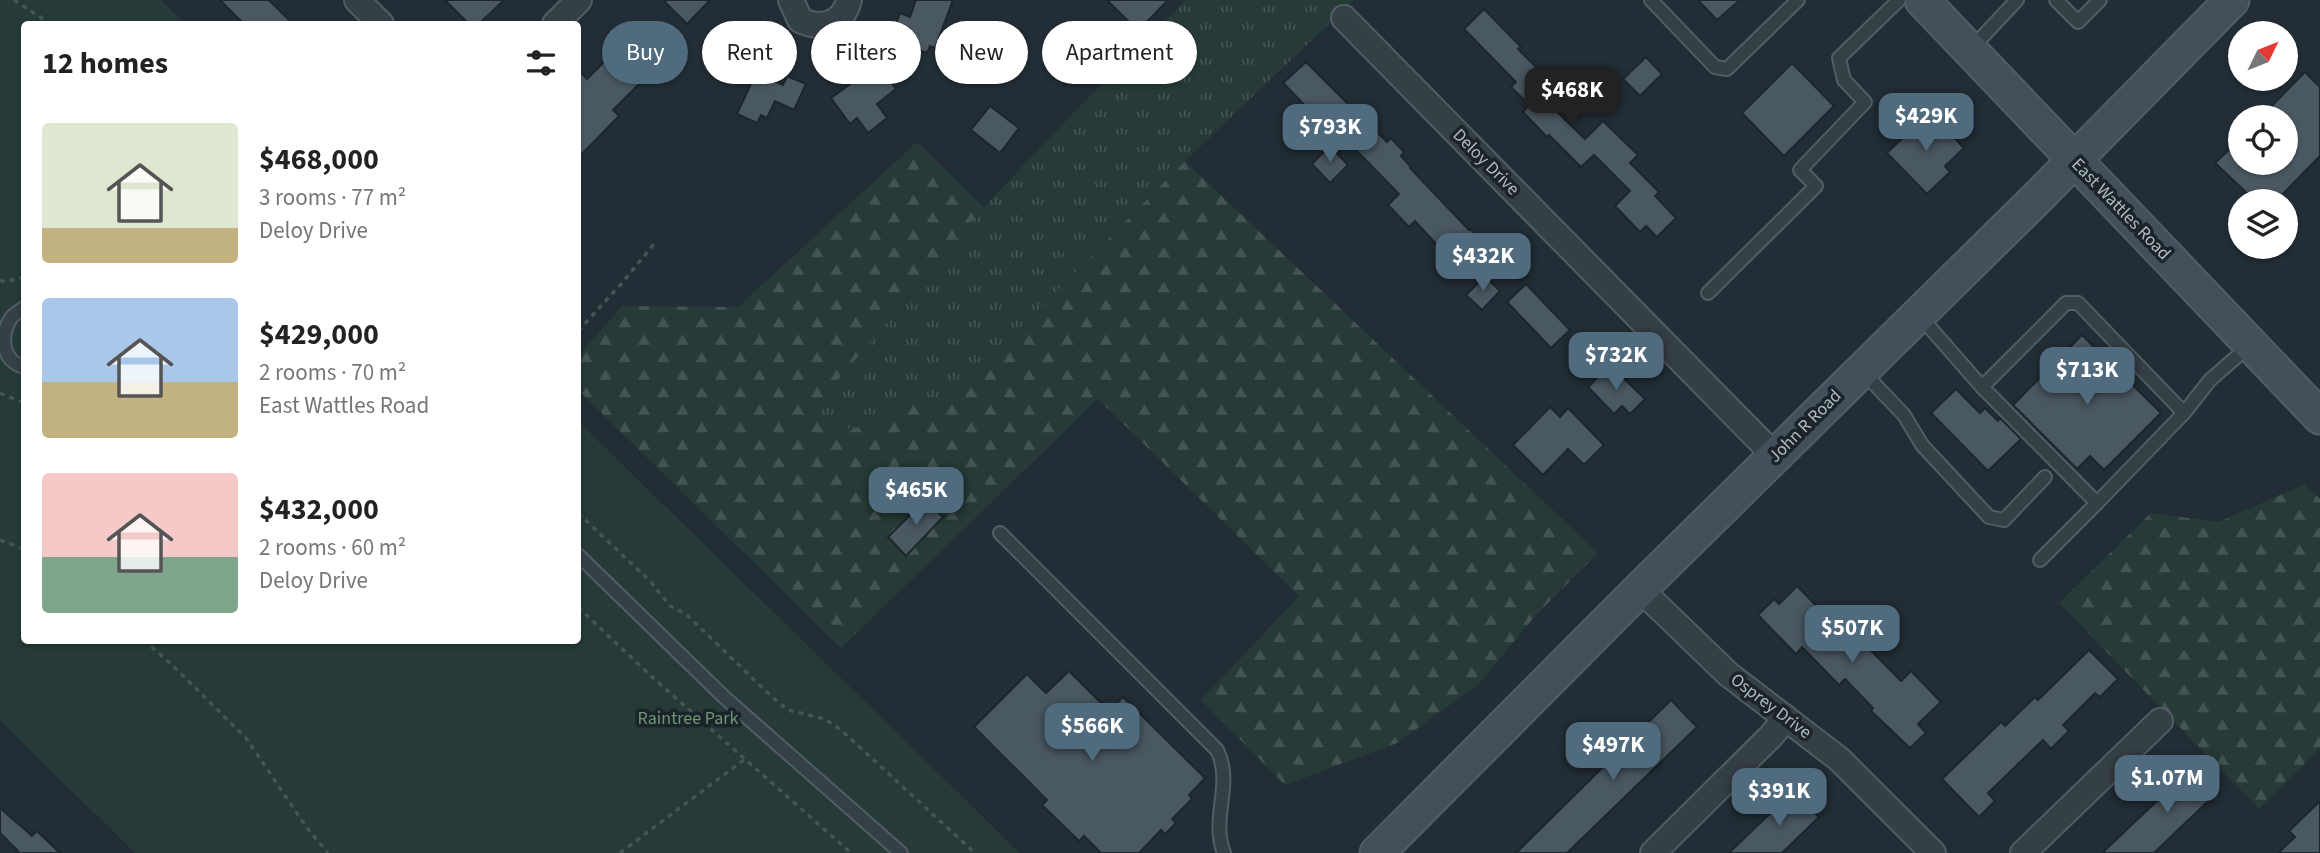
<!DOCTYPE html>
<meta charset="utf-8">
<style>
:root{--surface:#fff;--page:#f6f6f6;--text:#222;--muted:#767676;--accent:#506a7e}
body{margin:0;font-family:"Source Sans 3",sans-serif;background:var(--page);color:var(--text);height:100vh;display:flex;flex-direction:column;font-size:26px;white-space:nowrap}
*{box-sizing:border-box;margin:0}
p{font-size:23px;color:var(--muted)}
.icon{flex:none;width:38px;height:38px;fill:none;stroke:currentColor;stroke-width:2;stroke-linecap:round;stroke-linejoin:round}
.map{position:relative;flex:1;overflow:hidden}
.sheet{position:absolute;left:21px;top:21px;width:560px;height:623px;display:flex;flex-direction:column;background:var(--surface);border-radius:7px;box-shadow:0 2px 5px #0004}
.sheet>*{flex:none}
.guide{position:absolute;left:602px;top:21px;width:665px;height:63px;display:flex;gap:14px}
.needle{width:46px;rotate:47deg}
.tools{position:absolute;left:2228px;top:21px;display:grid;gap:14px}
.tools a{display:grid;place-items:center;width:70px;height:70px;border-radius:50%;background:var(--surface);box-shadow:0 2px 5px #0004;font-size:35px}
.price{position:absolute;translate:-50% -60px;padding:0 16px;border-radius:14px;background:var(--accent);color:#fff;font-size:23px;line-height:46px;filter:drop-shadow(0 2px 4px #0008)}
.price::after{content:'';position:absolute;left:50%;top:42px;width:21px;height:16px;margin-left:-10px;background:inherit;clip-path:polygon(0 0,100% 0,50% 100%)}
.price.selected{background:#222;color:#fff}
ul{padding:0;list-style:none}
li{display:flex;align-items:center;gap:21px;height:175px;padding:0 21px}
li span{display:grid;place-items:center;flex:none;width:196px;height:140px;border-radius:7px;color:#555}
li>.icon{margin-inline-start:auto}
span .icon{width:84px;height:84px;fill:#fffc;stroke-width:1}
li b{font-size:30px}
h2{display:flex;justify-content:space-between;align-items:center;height:84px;padding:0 21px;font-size:30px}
.tag{padding:0 24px;border-radius:32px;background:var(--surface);box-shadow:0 2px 5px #0004;font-size:24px;line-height:63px}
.tag.selected{background:var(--accent);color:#fff}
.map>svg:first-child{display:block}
</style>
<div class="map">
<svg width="2320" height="853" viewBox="0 0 2320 853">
<defs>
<pattern id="grass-tufts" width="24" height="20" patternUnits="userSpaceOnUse" patternTransform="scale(1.75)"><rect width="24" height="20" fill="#263a37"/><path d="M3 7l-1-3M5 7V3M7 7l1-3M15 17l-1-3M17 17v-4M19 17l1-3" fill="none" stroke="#435452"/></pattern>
<pattern id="forest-firs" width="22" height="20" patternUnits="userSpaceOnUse" patternTransform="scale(1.75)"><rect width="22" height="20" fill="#263a37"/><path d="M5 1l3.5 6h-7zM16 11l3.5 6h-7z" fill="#435452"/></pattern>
</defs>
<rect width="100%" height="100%" fill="#222d35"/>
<!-- grass -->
<polygon fill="url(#grass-tufts)" points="1186,0 1354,0 1185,161 940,410 910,401 852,430 811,412 984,207 1078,108"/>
<!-- forest -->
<g fill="url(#forest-firs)">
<polygon points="917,142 984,207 811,412 852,430 910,400 940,410 1185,161 1598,553 1536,615 1479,684 1397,743 1285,785 1201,700 1299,596 1098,399 841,648 578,390 578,356 622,306 738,307"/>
<polygon points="2305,484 2320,499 2320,748 2259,809 2059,603 2151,513 2219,522"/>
</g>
<!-- park -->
<polygon fill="#263a37" points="0,0 161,0 185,24 24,24 24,640 578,640 578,421 1020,853 135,853 0,721"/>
<!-- building -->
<g fill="#4a5861" stroke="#1c262c" stroke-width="2">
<polygon points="220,0 269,0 293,24 244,24"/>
<polygon points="445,0 504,0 479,24 469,24"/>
<polygon points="663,0 710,0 687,24"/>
<polygon points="916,0 953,0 935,48 930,46 927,53 890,39 900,13 910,17"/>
<polygon points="1107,0 1168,0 1138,31"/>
<polygon points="1698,0 1740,0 1717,20"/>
<polygon points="1484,9 1521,47 1518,49 1563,94 1551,106 1585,139 1603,121 1638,155 1630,163 1659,192 1655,196 1676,218 1657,237 1646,226 1640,232 1615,206 1630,191 1594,155 1581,167 1549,135 1547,137 1523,112 1529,105 1511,87 1516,82 1464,29"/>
<polygon points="629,26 647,44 634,58 639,63 635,68 645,78 613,110 619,116 578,158 578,69 587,79 618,48 613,43"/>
<polygon points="1646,57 1662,74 1640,96 1623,79"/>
<polygon points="1306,62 1350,106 1327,128 1283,83"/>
<polygon points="1792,63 1834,106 1784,156 1742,113"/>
<polygon points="878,64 896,89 877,104 887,118 868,133 857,118 850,124 831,98"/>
<polygon points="2305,72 2320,87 2320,156 2276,201 2270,201 2259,191 2252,198 2215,163 2240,139 2240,163 2286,163 2286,117 2261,117"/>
<polygon points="756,73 783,85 787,76 806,84 794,110 775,101 767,118 761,115 757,123 737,114"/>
<polygon points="990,106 1019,128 1000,153 971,130"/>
<polygon points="1933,115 1964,148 1945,166 1950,172 1927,194 1887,153 1915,126 1918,129"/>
<polygon points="1375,130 1387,142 1391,138 1404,152 1401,156 1411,167 1410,168 1469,230 1470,229 1499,256 1481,274 1443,237 1436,244 1415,221 1409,227 1388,205 1399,194 1355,149"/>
<polygon points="1330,146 1348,165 1330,183 1312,164"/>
<polygon points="1485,276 1500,291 1482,310 1466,295"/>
<polygon points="1526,284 1570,330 1551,348 1507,302"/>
<polygon points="2082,335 2161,413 2104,470 2090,456 2077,469 2013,405"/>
<polygon points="1610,365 1645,399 1630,414 1622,406 1614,414 1588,387"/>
<polygon points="1956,389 1980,413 1985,408 1998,421 2000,418 2021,439 1988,471 1931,413"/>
<polygon points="1550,407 1560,417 1568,408 1604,445 1584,465 1568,449 1543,475 1513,445"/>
<polygon points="926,499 943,517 906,556 888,537"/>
<polygon points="1797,586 1844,634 1850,629 1901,681 1911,671 1941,702 1918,724 1926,733 1910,748 1871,711 1873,708 1845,679 1839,685 1802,647 1796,654 1758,615 1774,599 1779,604"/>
<polygon points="2089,650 2118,679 2100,697 2095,693 2063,725 2069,731 2051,749 2043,740 1988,793 1995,801 1979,817 1942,779 2001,722 2005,726 2035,697 2038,700"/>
<polygon points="1069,671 1109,711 1123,697 1205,778 1189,795 1192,799 1172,819 1176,823 1165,834 1161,830 1139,853 1101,853 1084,836 1079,841 1042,805 1047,800 974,727 1027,674 1046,693"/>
<polygon points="1671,700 1697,727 1567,853 1516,853"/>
<polygon points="2195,765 2220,790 2179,829 2154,853 2102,853"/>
<polygon points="1793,791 1819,817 1782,853 1729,853"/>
<polygon points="2320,801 2320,853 2278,853 2295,837 2289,831"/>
<polygon points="0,808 32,836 37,831 60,853 16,853 18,851 0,833"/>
</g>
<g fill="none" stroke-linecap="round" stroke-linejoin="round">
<!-- service casing -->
<g stroke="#525d64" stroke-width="16">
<g id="service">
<polyline points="1651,0 1715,67 1727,69 1798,0"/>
<polyline points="2056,0 2078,22 2100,0"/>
<polyline points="1970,50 2017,0"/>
<polyline points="1708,293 1816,186 1800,170 1865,102 1844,80 1839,58 1899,0"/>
<path d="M24,308C20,311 14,314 11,318C0,335 1,361 24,367"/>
<polyline points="1918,314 1982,387 2097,503 2184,413 2210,380 2249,346"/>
<polyline points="1863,372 1904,415 1922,445 1989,517 2004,520 2045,477"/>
<polyline points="1982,387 2066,303 2078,303 2184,413"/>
<path d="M1000,533L1217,750C1234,784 1210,818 1224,853"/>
<polyline points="578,555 724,697 901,853"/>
<polyline points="2040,560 2097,503"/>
</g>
</g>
<!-- minor casing -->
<g stroke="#525d64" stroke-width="28">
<g id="minor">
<polyline points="357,0 381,24"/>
<path d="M791,0L800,20C820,30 843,25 849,0"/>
<polyline points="1344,18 1775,456"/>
<polyline points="555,24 579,0"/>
<polyline points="1640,589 1728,674 1839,759 1933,853"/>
<polyline points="1653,853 1771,736 1786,718"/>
<polyline points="2023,853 2160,721"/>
</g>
</g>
<!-- secondary casing -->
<g stroke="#525d64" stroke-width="37">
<g id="secondary">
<polyline points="1922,0 2320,417"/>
<polyline points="1377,853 1640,589 2038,197 2232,0"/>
</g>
</g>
<!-- path -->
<g stroke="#435554" stroke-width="3.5" stroke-dasharray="5 5" stroke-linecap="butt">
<polyline points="14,0 51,24"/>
<polyline points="0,280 5,282 24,277"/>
<polyline points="578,331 622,283 654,244"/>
<polyline points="0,393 24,403"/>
<polyline points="578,513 651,582 670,606 686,614 773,698 788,710 825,719 841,730 975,853"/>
<polyline points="0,540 24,549"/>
<polyline points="578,607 651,676 851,853"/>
<polyline points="144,640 170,663 246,738 307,828 328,853"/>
<polyline points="620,853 745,759"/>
</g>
<!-- service -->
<use href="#service" stroke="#353f46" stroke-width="12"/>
<!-- minor -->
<use href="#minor" stroke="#353f46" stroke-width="24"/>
<!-- secondary -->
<use href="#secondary" stroke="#434f59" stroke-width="33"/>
</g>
<g text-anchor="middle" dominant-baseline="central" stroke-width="7" stroke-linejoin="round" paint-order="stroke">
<!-- street labels -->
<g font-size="18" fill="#afbac3" stroke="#1a242a">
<text transform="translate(1486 162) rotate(45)">Deloy Drive</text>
<text transform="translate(2121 209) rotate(46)">East Wattles Road</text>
<text transform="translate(1805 426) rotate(-45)">John R Road</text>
<text transform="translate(1771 706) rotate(37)">Osprey Drive</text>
</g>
<!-- park labels -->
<g font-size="18" fill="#709672" stroke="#1a242a">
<text x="688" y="718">Raintree Park</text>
</g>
</g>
</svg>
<div class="tools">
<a><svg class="needle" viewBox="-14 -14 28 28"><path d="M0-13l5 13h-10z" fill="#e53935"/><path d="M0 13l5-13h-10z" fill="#767676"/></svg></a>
<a><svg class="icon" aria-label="locate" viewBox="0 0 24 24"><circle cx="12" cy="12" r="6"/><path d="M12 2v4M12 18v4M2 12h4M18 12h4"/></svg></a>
<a><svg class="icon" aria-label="layers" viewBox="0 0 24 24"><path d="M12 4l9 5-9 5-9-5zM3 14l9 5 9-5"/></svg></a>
</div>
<b class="price selected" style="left:1572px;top:127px">$468K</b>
<b class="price" style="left:1926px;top:153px">$429K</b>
<b class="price" style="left:1330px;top:164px">$793K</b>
<b class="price" style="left:1483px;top:293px">$432K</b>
<b class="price" style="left:1616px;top:392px">$732K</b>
<b class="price" style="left:2087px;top:407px">$713K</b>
<b class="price" style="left:916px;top:527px">$465K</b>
<b class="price" style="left:1852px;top:665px">$507K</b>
<b class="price" style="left:1092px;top:763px">$566K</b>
<b class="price" style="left:1613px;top:782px">$497K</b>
<b class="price" style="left:2167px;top:815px">$1.07M</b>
<b class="price" style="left:1779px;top:828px">$391K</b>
<div class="guide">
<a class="tag selected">Buy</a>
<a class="tag">Rent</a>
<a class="tag">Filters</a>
<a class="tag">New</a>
<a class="tag">Apartment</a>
</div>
<section class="sheet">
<h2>12 homes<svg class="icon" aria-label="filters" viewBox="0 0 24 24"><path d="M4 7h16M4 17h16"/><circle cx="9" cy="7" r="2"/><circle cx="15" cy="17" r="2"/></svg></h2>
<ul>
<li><span style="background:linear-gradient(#dfe7d0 75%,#c2b280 0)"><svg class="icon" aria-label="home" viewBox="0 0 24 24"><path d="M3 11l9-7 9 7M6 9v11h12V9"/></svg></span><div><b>$468,000</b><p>3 rooms · 77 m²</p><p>Deloy Drive</p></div></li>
<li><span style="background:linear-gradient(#a9c7e8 60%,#c2b280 0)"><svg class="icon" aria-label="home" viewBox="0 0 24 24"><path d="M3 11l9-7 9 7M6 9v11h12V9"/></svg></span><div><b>$429,000</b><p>2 rooms · 70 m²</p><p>East Wattles Road</p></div></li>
<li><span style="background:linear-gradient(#f6c9c9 60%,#7fa58c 0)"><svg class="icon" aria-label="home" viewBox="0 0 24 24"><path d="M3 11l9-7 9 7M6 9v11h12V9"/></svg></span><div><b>$432,000</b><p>2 rooms · 60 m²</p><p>Deloy Drive</p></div></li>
</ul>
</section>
</div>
